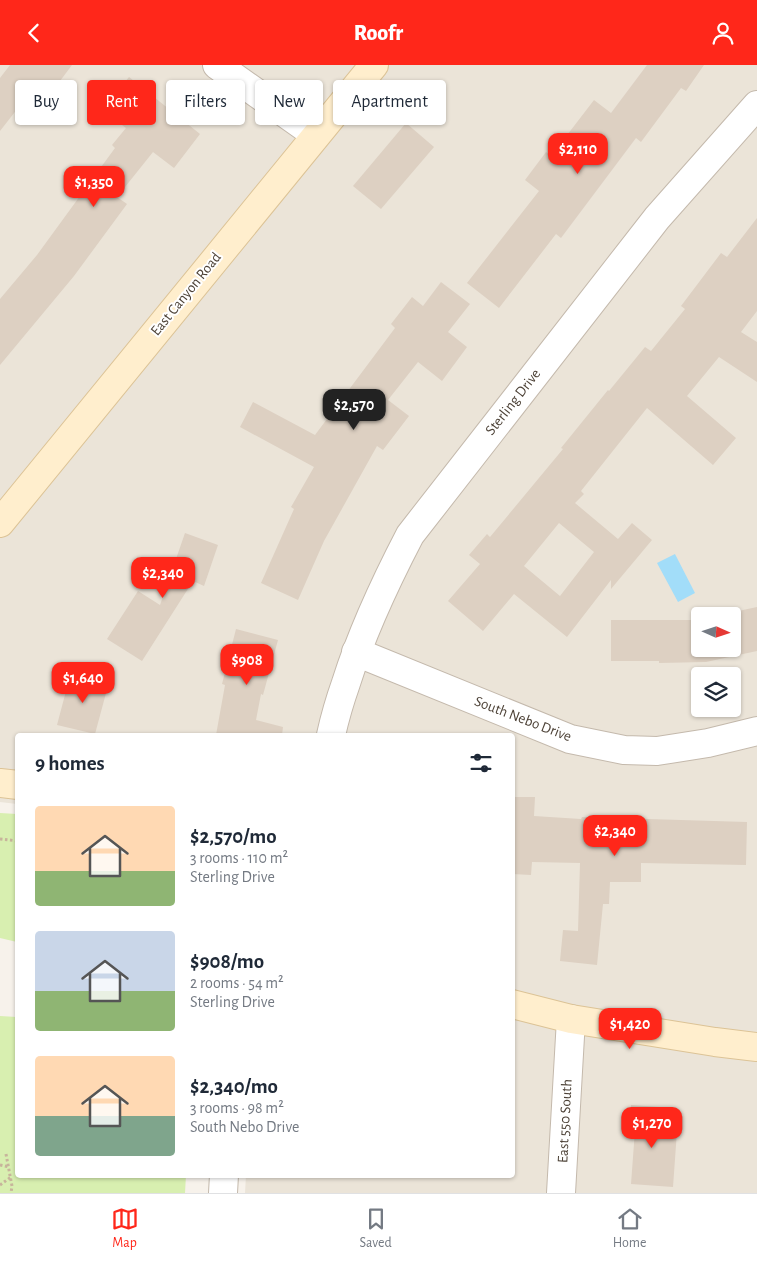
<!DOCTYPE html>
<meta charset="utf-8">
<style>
:root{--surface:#fff;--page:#f6f6f7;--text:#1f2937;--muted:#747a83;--line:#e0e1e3;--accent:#ff271a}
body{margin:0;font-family:"Alegreya Sans",sans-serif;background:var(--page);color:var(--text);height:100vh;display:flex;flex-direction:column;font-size:19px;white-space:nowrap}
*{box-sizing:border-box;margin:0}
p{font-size:16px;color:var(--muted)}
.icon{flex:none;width:28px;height:28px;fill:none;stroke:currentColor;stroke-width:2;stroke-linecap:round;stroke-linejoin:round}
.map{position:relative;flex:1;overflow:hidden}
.side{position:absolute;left:15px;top:668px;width:500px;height:445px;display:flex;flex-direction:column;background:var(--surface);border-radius:5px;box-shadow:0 1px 4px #0004}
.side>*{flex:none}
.guide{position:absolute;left:15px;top:15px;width:500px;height:45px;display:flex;gap:10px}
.needle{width:32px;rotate:93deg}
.fabs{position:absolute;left:691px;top:542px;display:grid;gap:10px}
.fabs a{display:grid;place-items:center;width:50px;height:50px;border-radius:5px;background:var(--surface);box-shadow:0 1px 4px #0004;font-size:25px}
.price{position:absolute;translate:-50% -42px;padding:0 11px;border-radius:10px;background:var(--accent);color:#fff;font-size:16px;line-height:32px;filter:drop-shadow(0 1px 2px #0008)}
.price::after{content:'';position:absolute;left:50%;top:30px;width:15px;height:11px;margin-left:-8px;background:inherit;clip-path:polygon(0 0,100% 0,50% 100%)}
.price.on{background:#222;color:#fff}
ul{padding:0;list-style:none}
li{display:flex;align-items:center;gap:15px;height:125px;padding:0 20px}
li span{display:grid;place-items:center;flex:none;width:140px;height:100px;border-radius:5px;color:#555}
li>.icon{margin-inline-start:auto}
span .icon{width:60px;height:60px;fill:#fffc;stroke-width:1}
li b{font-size:21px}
h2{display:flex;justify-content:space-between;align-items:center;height:60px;padding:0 20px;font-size:21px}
.tag{padding:0 18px;border-radius:5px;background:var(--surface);box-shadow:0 1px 4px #0004;font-size:18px;line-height:45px}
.tag.on{background:var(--accent);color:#fff}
header{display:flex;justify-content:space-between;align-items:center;height:65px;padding:0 20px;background:var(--accent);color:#fff;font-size:22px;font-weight:800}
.tab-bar{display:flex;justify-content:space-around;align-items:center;height:70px;border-top:1px solid var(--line);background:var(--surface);font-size:14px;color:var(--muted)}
.tab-bar a{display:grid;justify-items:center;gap:2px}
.tab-bar .on{color:var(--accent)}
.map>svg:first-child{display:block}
</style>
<header><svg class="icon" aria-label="back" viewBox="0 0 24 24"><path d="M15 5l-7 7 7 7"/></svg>Roofr<svg class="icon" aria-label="person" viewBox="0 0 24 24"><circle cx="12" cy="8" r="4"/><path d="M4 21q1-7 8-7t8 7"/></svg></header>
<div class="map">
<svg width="757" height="1128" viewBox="0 0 757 1128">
<rect width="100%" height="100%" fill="#f7f2eb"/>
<!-- residential -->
<path fill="#ebe4d8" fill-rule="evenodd" d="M0,0H757V1128H245L246,1110H512V670H18L17,739L0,737ZM700,551H732V584H700ZM700,611H732V644H700Z"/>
<!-- green -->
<g fill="#d8efb0">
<polygon points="0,748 17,749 17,877 0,873"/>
<polygon points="0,951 17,952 18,1110 186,1110 185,1128 0,1128"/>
</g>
<!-- water -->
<polygon fill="#a2ddf9" points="675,489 695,528 678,537 657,498"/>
<!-- building -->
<g fill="#ddd0c2" fill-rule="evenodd">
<polygon points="10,0 72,0 39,44 25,34 0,66 0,13"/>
<polygon points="647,0 704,0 686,26 681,23 641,77 636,73 561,173 556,169 499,243 467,218 539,126 525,115 546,87 551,91 594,35 611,48"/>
<polygon points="129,12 200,69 174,103 153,87 117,132 127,139 74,211 0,300 0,234 37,190 115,83 112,80 126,63 102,45"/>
<polygon points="406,58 434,82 381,144 353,121"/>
<path d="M757,153V246L741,267L757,277V317L719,292L687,331L736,373L713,400L647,343L581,426L584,429L575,438L618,474L632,458L652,475L611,524V515L567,572L514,529L483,566L448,536L480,499L469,490L487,469L490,472L563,384L561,383L608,325L609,326L645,282L651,286L685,244L681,241L721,188L727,192ZM559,458L594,487L560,531L524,501Z"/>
<polygon points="441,217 470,239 448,267 467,282 442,316 418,297 388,335 409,351 383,385 377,381 324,476 298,535 261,518 294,444 291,442 314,402 240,362 253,337 315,370 395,263 391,259 412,232 423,241"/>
<polygon points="185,468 218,480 204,521 193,516 142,596 107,574 138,526 160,540"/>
<polygon points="757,542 757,586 706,597 659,598 659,596 611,596 611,555 700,555 700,584 732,584 732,551 715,551"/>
<polygon points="236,564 278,575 263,630 261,629 256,655 283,662 282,670 216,670 225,620 222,619"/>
<polygon points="72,608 109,617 95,669 57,660 66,626 67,626"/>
<polygon points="512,732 535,732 534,751 581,754 582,752 747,757 746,800 641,798 641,817 610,817 609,839 603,839 597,900 560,896 563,865 578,866 580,798 532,797 531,810 512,809"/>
<polygon points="631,1040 659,1042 657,1065 677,1066 673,1122 631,1119 635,1065 630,1064"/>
</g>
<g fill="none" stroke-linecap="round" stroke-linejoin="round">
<!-- street casing -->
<g stroke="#c4b9ac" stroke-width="30">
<g id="street">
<polyline points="217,0 316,70"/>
<polyline points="356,587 570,674 624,685 657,686 708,678 757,666"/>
<path d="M331,670C335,652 340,635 346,618C362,567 385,518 410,470L657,153L757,40"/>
<polyline points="223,1128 224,1110"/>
<polyline points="561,1128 571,954"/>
</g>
</g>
<!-- secondary casing -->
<g stroke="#dcc396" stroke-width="30">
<g id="secondary">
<polyline points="0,458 374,0"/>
<polyline points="0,718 18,720"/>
<polyline points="512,939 571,954 715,977 757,982"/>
</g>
</g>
<!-- path -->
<g stroke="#c7b49b" stroke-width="3" stroke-dasharray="2.5 2.5" stroke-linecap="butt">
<polyline points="0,774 18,776"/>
<polyline points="6,1089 12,1121 11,1128"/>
<polyline points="0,1100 9,1102"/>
<polyline points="0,1120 11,1112"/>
</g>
<!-- street -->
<use href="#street" stroke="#fff" stroke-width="28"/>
<!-- secondary -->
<use href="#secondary" stroke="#ffeecd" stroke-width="28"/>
</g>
<g text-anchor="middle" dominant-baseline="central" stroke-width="4" stroke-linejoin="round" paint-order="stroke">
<!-- street labels -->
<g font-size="15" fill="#4d4237" stroke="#fff">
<text transform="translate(186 229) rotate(-51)">East Canyon Road</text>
<text transform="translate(513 337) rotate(-52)">Sterling Drive</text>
<text transform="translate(523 654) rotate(21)">South Nebo Drive</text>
<text transform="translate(565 1056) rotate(-87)">East 550 South</text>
</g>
</g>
</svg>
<div class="fabs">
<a><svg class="needle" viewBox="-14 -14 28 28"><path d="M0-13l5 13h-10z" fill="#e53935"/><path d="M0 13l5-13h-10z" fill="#747a83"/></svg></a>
<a><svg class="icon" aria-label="layers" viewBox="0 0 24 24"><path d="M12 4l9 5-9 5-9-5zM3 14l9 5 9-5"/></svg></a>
</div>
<b class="price" style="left:578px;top:110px">$2,110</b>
<b class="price" style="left:94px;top:143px">$1,350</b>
<b class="price on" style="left:354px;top:366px">$2,570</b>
<b class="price" style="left:163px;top:534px">$2,340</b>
<b class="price" style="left:247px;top:621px">$908</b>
<b class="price" style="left:83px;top:639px">$1,640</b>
<b class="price" style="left:615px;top:792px">$2,340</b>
<b class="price" style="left:630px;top:985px">$1,420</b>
<b class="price" style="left:652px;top:1084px">$1,270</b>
<div class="guide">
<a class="tag">Buy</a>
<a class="tag on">Rent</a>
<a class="tag">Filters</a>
<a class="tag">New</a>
<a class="tag">Apartment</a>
</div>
<section class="side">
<h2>9 homes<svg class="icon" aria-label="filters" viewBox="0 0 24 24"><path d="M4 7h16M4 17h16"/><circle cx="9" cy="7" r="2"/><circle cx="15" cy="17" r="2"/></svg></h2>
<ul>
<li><span style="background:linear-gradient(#ffd9b3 65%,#8fb573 0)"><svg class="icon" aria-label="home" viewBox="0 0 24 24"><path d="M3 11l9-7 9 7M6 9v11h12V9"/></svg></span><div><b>$2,570/mo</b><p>3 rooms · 110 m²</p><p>Sterling Drive</p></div></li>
<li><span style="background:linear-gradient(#c9d6e8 60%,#8fb573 0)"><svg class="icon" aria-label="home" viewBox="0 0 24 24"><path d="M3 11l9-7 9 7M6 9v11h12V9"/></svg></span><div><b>$908/mo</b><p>2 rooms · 54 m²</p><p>Sterling Drive</p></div></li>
<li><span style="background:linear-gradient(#ffd9b3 60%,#7fa58c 0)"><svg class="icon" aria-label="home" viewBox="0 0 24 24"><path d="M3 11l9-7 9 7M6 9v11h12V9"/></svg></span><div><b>$2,340/mo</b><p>3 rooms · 98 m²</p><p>South Nebo Drive</p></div></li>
</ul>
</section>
</div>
<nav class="tab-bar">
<a class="on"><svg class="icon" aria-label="map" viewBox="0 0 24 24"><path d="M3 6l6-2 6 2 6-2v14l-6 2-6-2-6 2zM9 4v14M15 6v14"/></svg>Map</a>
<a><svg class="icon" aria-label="saved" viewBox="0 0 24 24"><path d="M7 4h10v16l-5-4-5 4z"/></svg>Saved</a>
<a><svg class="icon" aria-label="home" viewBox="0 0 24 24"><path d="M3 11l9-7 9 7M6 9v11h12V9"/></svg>Home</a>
</nav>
